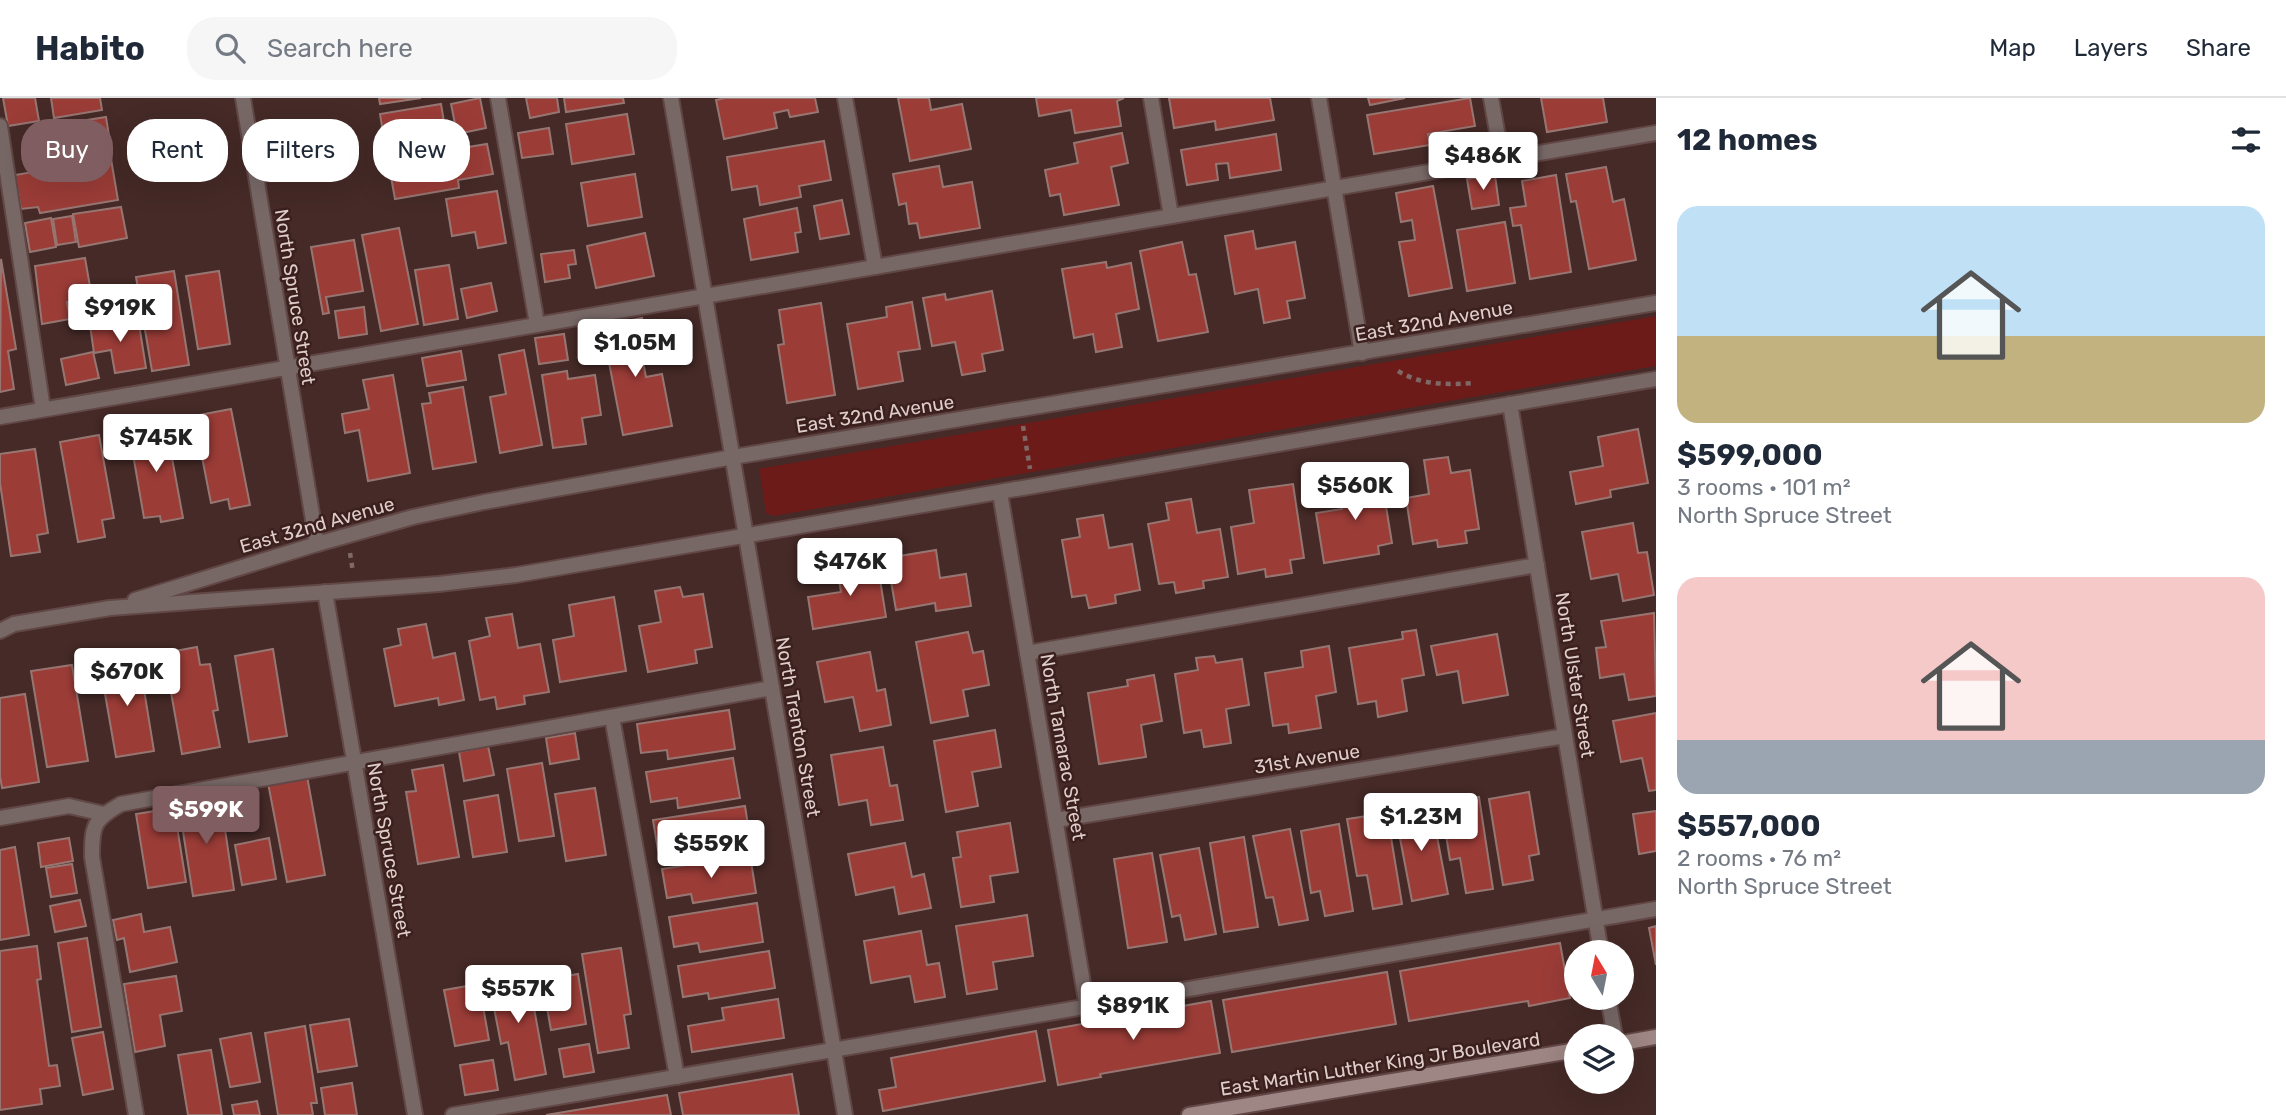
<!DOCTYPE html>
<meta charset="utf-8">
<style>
:root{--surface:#fff;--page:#f6f6f7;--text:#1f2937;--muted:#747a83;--line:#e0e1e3;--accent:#7f5d60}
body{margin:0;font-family:Rubik,sans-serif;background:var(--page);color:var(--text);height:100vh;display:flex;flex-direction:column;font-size:26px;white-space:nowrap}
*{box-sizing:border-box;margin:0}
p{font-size:23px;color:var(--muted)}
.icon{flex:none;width:38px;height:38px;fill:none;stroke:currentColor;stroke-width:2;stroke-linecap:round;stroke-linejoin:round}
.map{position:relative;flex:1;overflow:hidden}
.drawer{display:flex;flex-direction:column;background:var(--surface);width:630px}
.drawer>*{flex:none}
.hud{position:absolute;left:21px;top:21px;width:665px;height:63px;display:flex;gap:14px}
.needle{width:46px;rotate:350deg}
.fabs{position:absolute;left:1564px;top:842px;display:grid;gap:14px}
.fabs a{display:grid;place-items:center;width:70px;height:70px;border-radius:50%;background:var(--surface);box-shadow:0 7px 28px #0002;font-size:35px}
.price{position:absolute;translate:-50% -60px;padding:0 16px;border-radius:7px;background:#fff;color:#222;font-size:23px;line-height:46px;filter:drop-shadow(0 2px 4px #0008)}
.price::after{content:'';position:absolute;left:50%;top:42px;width:21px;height:16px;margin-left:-10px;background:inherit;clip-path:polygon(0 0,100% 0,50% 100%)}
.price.active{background:var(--accent);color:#fff}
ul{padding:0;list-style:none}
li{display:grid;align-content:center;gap:14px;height:371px;padding:0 21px}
li span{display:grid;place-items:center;height:217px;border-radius:21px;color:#555}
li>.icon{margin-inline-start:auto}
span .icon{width:126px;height:126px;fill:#fffc;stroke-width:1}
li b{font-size:30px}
h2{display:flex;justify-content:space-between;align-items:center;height:84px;padding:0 21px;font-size:30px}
.tag{padding:0 24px;border-radius:28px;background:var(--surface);box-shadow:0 7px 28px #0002;font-size:24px;line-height:63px}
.tag.active{background:var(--accent);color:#fff}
header{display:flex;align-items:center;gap:42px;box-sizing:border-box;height:98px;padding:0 35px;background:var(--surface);border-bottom:2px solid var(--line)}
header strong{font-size:33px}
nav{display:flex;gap:38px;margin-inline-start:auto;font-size:24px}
.search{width:490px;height:63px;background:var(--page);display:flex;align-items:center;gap:18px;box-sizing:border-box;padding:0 24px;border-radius:28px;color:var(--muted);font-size:26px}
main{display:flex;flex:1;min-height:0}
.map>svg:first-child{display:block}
</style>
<header>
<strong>Habito</strong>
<div class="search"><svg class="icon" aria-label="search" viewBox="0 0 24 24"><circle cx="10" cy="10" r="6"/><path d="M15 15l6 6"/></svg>Search here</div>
<nav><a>Map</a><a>Layers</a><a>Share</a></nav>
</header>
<main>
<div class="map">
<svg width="1656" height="1017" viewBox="0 0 1656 1017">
<rect width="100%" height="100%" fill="#452a27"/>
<!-- green -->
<polygon fill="#6d1b19" points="1656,218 1656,268 773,418 766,415 760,375 760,371 763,370"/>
<!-- building -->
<g fill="#9b3c37" stroke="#977672" stroke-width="2">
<polygon points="3,0 35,0 39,23 8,28"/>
<polygon points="51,0 100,0 102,12 54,20"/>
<polygon points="379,0 421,0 380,6"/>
<polygon points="480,0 486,30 457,36 451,6"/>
<polygon points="526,0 557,0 559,14 530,20"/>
<polygon points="564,0 623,0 624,5 566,14"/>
<polygon points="725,0 815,0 818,14 790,19 788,12 774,15 777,30 724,41 716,2"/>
<polygon points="898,0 929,0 931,12 962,6 971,51 910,63"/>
<polygon points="1036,0 1124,0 1117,3 1121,28 1075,35 1071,12 1039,18"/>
<polygon points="1169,0 1270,0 1274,22 1216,32 1215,23 1174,30"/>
<polygon points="1368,0 1405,0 1370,7"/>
<polygon points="1470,0 1475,28 1428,36 1430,47 1374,56 1367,17"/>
<polygon points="1541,0 1603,0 1607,24 1547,34"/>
<polygon points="441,6 447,42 386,52 380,16"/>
<polygon points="627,16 634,56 572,66 566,26"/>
<polygon points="106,19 111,51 67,58 62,26"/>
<polygon points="549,30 553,56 522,60 518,35"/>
<polygon points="1122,35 1128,65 1111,69 1119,107 1064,117 1060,96 1050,98 1045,72 1078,65 1074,45"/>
<polygon points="1276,36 1281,72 1230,80 1228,65 1216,66 1218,82 1187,87 1181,52"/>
<polygon points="824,43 831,82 799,88 801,99 760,107 757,88 732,92 727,59"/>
<polygon points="487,46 493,76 458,82 459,90 395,101 388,62"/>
<polygon points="111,61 118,102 40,115 38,109 21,111 15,77"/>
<polygon points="939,68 943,89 972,84 980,130 920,140 917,125 909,126 906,105 899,107 893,76"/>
<polygon points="1606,69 1613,104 1624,101 1636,162 1589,171 1576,103 1571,104 1566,76"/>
<polygon points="635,76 642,119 588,128 581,85"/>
<polygon points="1495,77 1499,107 1472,111 1467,81"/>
<polygon points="1556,77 1571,174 1530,181 1521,127 1513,128 1510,110 1526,108 1522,83"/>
<polygon points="1433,88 1452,190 1409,198 1399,144 1415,142 1412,122 1401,124 1396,95"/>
<polygon points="497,93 506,145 478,150 475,134 452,138 446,101"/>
<polygon points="842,102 849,136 820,141 814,108"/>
<polygon points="121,109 127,140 79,149 73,116"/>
<polygon points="797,110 801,134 795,135 798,154 751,162 744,121"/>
<polygon points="72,118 76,144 57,147 53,121"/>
<polygon points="51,120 56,149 30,154 25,125"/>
<polygon points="1505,124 1515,185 1467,193 1457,132"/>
<polygon points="399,130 418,226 381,233 362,137"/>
<polygon points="1253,133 1256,151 1295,144 1305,200 1287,203 1290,220 1264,225 1258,191 1235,196 1225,138"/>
<polygon points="645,135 654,178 596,190 587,148"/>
<polygon points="354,142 363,193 326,199 329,215 323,216 311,149"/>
<polygon points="1182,144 1189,177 1196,176 1208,234 1158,243 1140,153"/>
<polygon points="574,152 576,166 568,167 570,180 545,184 541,156"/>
<polygon points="85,160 92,200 67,204 70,221 42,226 35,168"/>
<polygon points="1,161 16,251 8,253 14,291 0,294"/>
<polygon points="1106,164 1107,170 1131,165 1139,211 1116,216 1122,249 1096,254 1093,236 1074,240 1062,171"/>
<polygon points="449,167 458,221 424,227 415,172"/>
<polygon points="174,173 189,267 152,273 136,179"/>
<polygon points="219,173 230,246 198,251 186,178"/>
<polygon points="491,185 497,213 467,220 461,191"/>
<polygon points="992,193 1003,252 982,256 985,273 962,277 955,244 932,248 923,200 945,196 946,202"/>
<polygon points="912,204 920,251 898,254 903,283 858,291 847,226 887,219 886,209"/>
<polygon points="821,205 835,297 787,305 778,247 784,246 779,212"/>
<polygon points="364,209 367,236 339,240 335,213"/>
<polygon points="138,220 146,270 115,275 111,252 94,255 90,227"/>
<polygon points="642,220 649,258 642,259 646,279 662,276 672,328 623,337 602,228"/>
<polygon points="564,236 568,262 539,266 535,240"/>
<polygon points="524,252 542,347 500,355 490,299 506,296 499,257"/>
<polygon points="461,253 466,282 427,288 422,260"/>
<polygon points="93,254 99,280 66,287 61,261"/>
<polygon points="567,273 568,281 595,277 601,317 582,320 586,346 553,350 542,277"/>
<polygon points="393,277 410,375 368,383 359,332 345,335 342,316 369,311 363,282"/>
<polygon points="463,289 476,364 433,371 422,306 431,305 429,295"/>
<polygon points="231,311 250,407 230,411 228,401 211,405 194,318"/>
<polygon points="166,327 183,420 161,424 160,418 144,420 129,333"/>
<polygon points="1638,331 1648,385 1610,392 1611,399 1576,406 1570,374 1603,368 1598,339"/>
<polygon points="99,337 114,420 102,422 105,439 78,444 60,344"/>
<polygon points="35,351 48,435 37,437 40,454 11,458 0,385 0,356"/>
<polygon points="1448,359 1451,375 1470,372 1479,431 1465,433 1467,445 1438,449 1437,442 1413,446 1406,400 1429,396 1424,362"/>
<polygon points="1354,374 1356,388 1382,384 1392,445 1378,448 1379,456 1324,465 1316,415 1342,411 1336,377"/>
<polygon points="1293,386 1304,460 1290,462 1292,475 1266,479 1265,471 1238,476 1231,429 1254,425 1249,392"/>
<polygon points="1191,401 1197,435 1220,431 1228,479 1203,483 1204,490 1176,495 1174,484 1159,486 1148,426 1169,422 1166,405"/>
<polygon points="1103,417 1109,450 1132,446 1140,492 1115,497 1116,505 1089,510 1086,497 1072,499 1062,442 1080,439 1077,421"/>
<polygon points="1633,425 1638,455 1647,454 1654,497 1623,503 1618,476 1591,481 1582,434"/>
<polygon points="936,452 940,480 966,476 971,508 936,513 935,505 896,512 887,460"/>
<polygon points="877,463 886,519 813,531 808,499 841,494 837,470"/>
<polygon points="680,489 683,499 703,496 712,549 695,552 697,565 648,574 639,528 661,524 655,493"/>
<polygon points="614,499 626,573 560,584 553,542 574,538 569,507"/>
<polygon points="1654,515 1656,598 1629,602 1624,576 1600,580 1596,550 1606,549 1601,523"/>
<polygon points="512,516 518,550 540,546 549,594 524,598 525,606 497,611 495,599 480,602 469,543 490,538 486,520"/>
<polygon points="426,526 433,560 455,555 464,602 439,607 438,600 395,608 384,551 401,547 398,531"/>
<polygon points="1416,532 1424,577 1402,581 1407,613 1378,619 1376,603 1358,606 1349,550 1403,541 1402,534"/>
<polygon points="968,534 973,555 983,553 989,587 963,592 968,618 931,625 916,544"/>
<polygon points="1497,536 1508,597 1463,605 1458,573 1437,577 1431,548"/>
<polygon points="1329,548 1336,594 1316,598 1321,630 1289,635 1288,626 1273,628 1265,575 1303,569 1301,553"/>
<polygon points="197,549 200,567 210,566 218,612 213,613 220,649 182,656 164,555"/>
<polygon points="273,551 287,638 249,644 235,558"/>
<polygon points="870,554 877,593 885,591 891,627 860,633 853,599 825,604 817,564"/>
<polygon points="1214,558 1216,565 1242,561 1249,607 1226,611 1231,645 1204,649 1201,632 1184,635 1175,576 1198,572 1196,560"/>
<polygon points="139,561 154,653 116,659 100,567"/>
<polygon points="72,567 88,663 47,669 31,573"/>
<polygon points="1154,577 1162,623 1141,627 1146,659 1099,666 1088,595 1128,588 1127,582"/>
<polygon points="25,596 39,684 2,690 0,678 0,600"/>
<polygon points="729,612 735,651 668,661 667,652 641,655 637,626"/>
<polygon points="1656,615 1656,692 1649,693 1642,660 1621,664 1613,623"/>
<polygon points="995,632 1001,669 972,674 978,708 946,714 934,643"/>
<polygon points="575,635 579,661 550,666 546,640"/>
<polygon points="488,648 494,677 464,683 459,654"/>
<polygon points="883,649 890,688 897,687 903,722 871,727 867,702 839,707 831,657"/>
<polygon points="733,660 740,700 678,710 677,700 651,704 646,674"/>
<polygon points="542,665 554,738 519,743 507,671"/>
<polygon points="443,667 459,759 418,766 406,694 416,693 412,672"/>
<polygon points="307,678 325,777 287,784 268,685"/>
<polygon points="595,690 606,757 566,763 555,696"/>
<polygon points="252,691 257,717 232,722 227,695"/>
<polygon points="1529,694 1539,756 1529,758 1533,782 1503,787 1489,701"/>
<polygon points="212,696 214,713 222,711 234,792 193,798 178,701"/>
<polygon points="498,697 507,754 473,759 464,703"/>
<polygon points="1479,699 1493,791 1466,795 1460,760 1450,762 1441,706"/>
<polygon points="1431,707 1448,796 1412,803 1395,714"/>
<polygon points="745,708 751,746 695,755 693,747 658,752 653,722"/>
<polygon points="174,710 186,784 148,790 136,716"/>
<polygon points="1656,713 1656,753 1639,756 1633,716"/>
<polygon points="1387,715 1402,806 1373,811 1367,777 1357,778 1347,721"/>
<polygon points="1010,725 1018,774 990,778 994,804 961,809 953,760 961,759 957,734"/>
<polygon points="1339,726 1353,813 1325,818 1320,793 1311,795 1301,733"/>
<polygon points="1290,731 1308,822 1279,827 1273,799 1266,800 1253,738"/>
<polygon points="1244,739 1258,829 1224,834 1210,745"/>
<polygon points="69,740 73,763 41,769 38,745"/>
<polygon points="269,740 276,781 242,787 235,747"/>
<polygon points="905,745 912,779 924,776 931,810 899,816 894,789 856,797 848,756"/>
<polygon points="15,749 29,837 0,842 0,752"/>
<polygon points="1199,750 1216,836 1185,842 1180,817 1172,819 1160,757"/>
<polygon points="1152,755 1167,844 1128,850 1114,761"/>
<polygon points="750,757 756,795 693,805 691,796 667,800 662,771"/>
<polygon points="72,766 77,795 51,799 46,770"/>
<polygon points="80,802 86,828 55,834 50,808"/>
<polygon points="757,805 763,844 700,854 698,845 674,849 669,819"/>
<polygon points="141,816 144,834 170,829 177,864 130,874 124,840 117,842 113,822"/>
<polygon points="1027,817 1033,858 993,864 997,891 967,896 956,828"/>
<polygon points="1656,828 1656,867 1649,830"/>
<polygon points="921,833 927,867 939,865 945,899 915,904 910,878 871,885 864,843"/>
<polygon points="87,840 101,929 72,934 58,845"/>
<polygon points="1560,845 1570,900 1529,908 1528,903 1409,923 1400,873"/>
<polygon points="37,848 41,881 37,882 49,968 57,967 60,988 40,991 42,1006 0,1012 0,853"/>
<polygon points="621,850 631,916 624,917 629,950 598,955 582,856"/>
<polygon points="769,853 775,890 709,901 708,895 683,899 678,868"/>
<polygon points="1387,874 1396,926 1232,954 1223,902"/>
<polygon points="578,876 586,926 551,932 542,882"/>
<polygon points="528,877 546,976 515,982 508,944 501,946 489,884"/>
<polygon points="176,878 182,913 160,917 165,948 135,954 124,886"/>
<polygon points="479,886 489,942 455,948 444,892"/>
<polygon points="778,901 784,940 692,954 688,928 724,922 722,910"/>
<polygon points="1211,903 1220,955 1100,976 1101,979 1058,987 1048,932"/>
<polygon points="349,921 357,968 318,974 310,927"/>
<polygon points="305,928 317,1005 311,1005 313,1017 278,1017 265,935"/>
<polygon points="1036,933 1045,983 883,1013 879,992 896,989 891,960"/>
<polygon points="103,934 113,991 83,997 72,940"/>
<polygon points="251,935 260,984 230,989 220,941"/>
<polygon points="589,946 594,974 564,979 559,951"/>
<polygon points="211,952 222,1017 188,1017 178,957"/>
<polygon points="493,962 498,992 465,997 460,967"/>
<polygon points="792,976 799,1017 683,1017 679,995"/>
<polygon points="352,985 357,1017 325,1017 321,990"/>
<polygon points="667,997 671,1017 546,1017"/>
<polygon points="257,1003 260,1017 234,1017 232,1007"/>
</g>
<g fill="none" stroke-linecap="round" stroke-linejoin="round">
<!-- lane casing -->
<g stroke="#614745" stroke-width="18">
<g id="lane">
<polyline points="498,0 537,226"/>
<polyline points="845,0 875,169"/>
<polyline points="1151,0 1171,118"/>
<polyline points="1491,0 1502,61"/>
<polyline points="0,28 43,311"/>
<polyline points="0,319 1656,35"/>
<polyline points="1027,555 1537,467"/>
<polyline points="612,619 677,979"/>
<polyline points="0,720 69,708 104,716"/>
<path d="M136,1017L92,759C92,728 93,722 121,706L772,590"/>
<polyline points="453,1017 1656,811"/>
</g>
</g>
<!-- street casing -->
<g stroke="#614745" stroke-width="18">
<g id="street">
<polyline points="243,0 317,446"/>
<polyline points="671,0 845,1017"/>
<polyline points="1319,0 1362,255"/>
<polyline points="1510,306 1601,854"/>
<polyline points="1000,395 1087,909"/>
<polyline points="325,494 415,1017"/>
<polyline points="135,502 317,446 413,419 484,404 733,359 1656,205"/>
<polyline points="0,533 14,526 110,510 439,486 516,477 1656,281"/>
<polyline points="1056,722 1565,638"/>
<polyline points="1608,900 1615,938"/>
</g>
</g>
<!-- secondary casing -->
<g stroke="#614745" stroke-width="18">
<g id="secondary">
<polyline points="1622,945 1656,939"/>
<polyline points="1189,1017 1577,952"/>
</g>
</g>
<!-- path -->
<g stroke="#7f6865" stroke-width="4.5" stroke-dasharray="5 5" stroke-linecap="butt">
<path d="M1398,273C1421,287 1446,287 1473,285"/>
<polyline points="1023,328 1030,371"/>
<polyline points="350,455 353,474"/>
</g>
<!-- lane -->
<use href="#lane" stroke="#776866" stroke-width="14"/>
<!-- street -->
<use href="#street" stroke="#776866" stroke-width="14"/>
<!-- secondary -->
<use href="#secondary" stroke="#9d8683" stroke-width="14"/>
</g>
<g text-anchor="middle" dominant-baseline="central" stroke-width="5" stroke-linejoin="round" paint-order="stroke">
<!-- street labels -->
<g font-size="19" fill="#dfcdcb" stroke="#3b201d">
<text transform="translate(295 199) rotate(81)">North Spruce Street</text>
<text transform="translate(1434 223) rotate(-10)">East 32nd Avenue</text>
<text transform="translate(875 316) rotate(-9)">East 32nd Avenue</text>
<text transform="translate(317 427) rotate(-16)">East 32nd Avenue</text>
<text transform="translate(1575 577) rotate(81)">North Ulster Street</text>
<text transform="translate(798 629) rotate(80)">North Trenton Street</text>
<text transform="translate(1063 649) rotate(80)">North Tamarac Street</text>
<text transform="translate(1307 661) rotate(-9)">31st Avenue</text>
<text transform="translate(389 752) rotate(80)">North Spruce Street</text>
<text transform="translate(1380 966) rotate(-9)">East Martin Luther King Jr Boulevard</text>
</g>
</g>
</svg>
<div class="fabs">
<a><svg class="needle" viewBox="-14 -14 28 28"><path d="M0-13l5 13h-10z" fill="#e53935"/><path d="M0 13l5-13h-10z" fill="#747a83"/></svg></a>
<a><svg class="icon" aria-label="layers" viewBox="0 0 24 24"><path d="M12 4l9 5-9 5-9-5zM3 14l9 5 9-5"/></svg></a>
</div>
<b class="price" style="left:1483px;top:94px">$486K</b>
<b class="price" style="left:120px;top:246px">$919K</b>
<b class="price" style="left:635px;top:281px">$1.05M</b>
<b class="price" style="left:156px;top:376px">$745K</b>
<b class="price" style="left:1355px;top:424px">$560K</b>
<b class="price" style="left:850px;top:500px">$476K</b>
<b class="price" style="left:127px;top:610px">$670K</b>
<b class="price active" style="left:206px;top:748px">$599K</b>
<b class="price" style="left:1421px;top:755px">$1.23M</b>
<b class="price" style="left:711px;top:782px">$559K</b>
<b class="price" style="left:518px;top:927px">$557K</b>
<b class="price" style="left:1133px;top:944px">$891K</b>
<div class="hud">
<a class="tag active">Buy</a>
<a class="tag">Rent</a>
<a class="tag">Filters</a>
<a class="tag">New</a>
</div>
</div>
<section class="drawer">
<h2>12 homes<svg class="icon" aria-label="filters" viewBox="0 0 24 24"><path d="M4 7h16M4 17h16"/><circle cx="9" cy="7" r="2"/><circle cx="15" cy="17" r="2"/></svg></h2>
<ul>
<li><span style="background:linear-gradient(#bfe0f5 60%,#c2b280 0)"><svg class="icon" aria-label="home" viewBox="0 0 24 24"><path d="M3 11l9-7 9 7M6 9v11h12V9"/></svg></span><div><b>$599,000</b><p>3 rooms · 101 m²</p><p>North Spruce Street</p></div></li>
<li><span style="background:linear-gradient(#f6c9c9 75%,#9aa5b1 0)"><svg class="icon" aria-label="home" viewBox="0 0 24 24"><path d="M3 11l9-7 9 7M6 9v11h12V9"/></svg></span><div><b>$557,000</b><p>2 rooms · 76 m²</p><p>North Spruce Street</p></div></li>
</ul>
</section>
</main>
